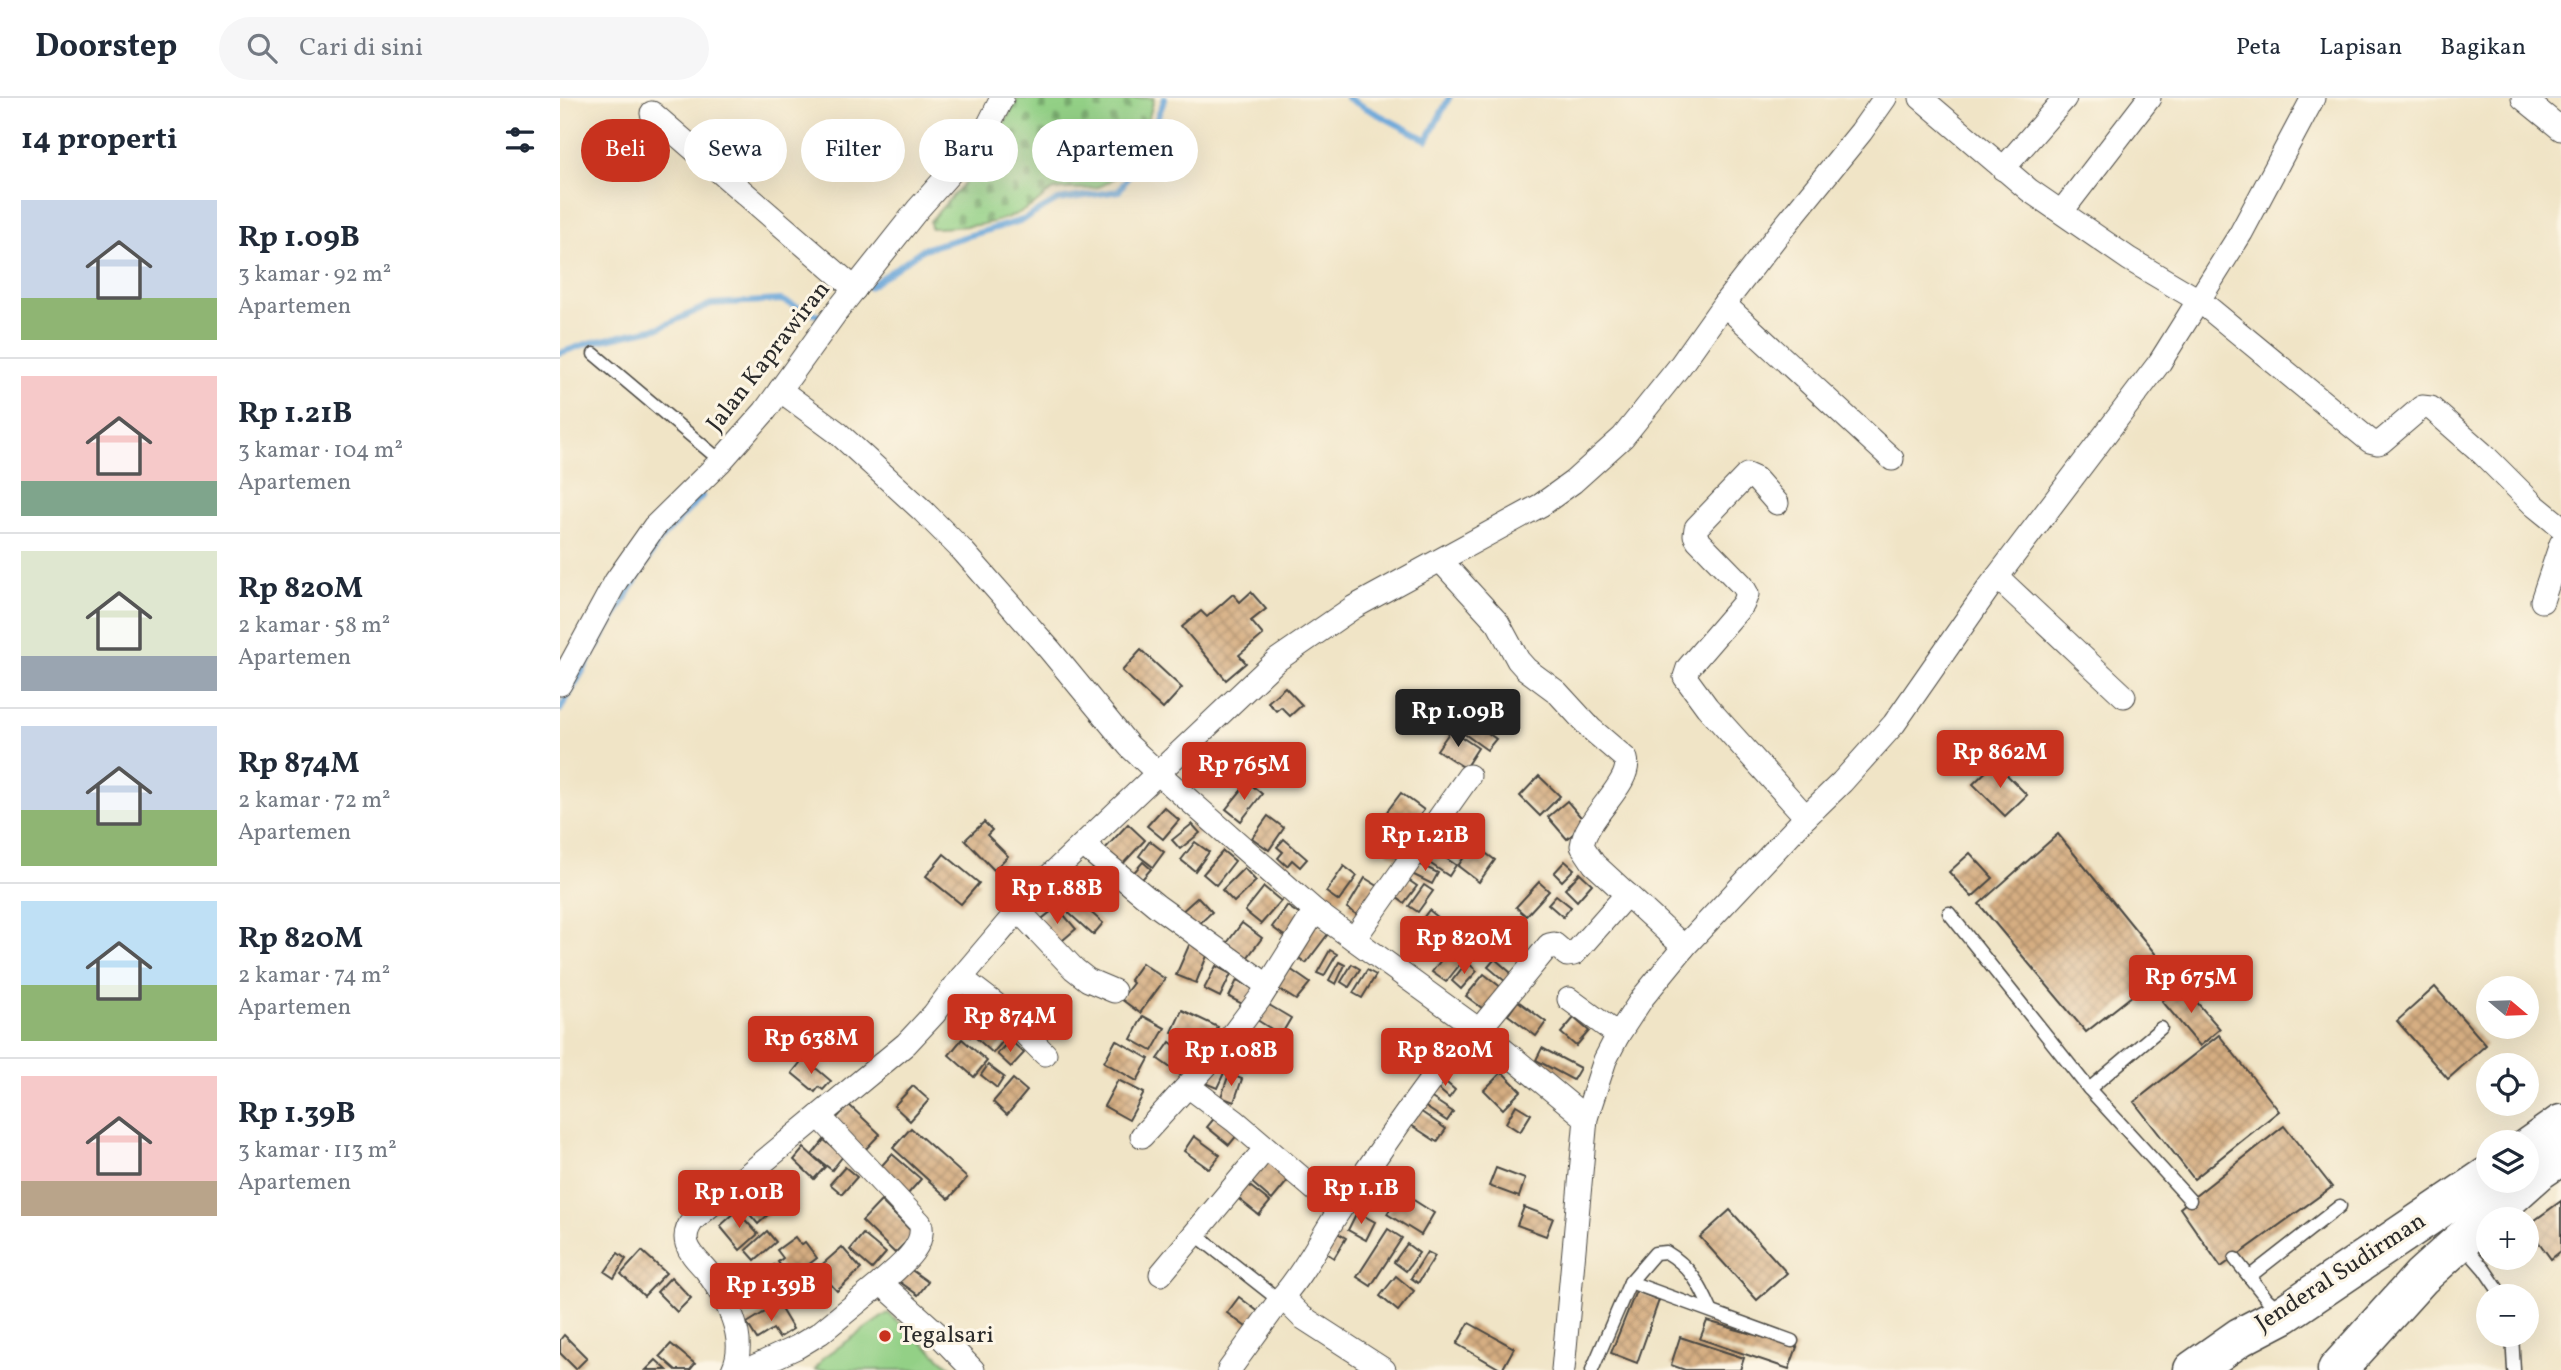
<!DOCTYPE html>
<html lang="id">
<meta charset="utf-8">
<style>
:root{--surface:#fff;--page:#f6f6f7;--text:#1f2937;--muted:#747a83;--line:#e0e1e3;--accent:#c8321e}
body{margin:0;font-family:Vollkorn,serif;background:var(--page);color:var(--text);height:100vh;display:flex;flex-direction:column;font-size:26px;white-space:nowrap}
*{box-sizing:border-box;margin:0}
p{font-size:23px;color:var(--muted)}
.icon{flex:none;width:38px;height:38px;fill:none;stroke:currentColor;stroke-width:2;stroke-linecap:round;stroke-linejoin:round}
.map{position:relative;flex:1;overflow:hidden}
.panel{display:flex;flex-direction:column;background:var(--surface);width:560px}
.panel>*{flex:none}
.banner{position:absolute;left:21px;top:21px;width:665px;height:63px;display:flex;gap:14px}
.needle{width:46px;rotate:109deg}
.controls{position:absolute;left:1916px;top:878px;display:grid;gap:14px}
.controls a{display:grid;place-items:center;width:63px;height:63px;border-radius:50%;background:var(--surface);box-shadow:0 7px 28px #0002;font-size:35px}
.price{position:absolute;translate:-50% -60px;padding:0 16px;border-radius:7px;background:var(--accent);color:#fff;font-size:23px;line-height:46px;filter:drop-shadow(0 2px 4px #0008)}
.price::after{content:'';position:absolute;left:50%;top:42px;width:21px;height:16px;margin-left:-10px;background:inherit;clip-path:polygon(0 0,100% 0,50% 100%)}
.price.on{background:#222;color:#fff}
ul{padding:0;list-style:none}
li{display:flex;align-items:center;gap:21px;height:175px;padding:0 21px}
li+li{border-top:2px solid var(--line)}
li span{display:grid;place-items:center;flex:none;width:196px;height:140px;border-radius:0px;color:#555}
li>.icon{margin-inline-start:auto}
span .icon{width:84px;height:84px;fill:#fffc;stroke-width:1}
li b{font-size:30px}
h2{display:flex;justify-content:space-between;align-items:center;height:84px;padding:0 21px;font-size:30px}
.pill{padding:0 24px;border-radius:32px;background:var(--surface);box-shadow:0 7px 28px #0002;font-size:24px;line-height:63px}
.pill.on{background:var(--accent);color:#fff}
header{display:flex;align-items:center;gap:42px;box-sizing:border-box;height:98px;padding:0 35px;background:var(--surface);border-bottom:2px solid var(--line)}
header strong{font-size:33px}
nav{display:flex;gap:38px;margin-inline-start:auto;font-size:24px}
.search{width:490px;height:63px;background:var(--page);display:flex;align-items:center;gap:18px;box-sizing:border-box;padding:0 24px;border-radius:38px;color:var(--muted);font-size:26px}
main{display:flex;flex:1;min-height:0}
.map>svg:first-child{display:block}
</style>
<header>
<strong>Doorstep</strong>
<div class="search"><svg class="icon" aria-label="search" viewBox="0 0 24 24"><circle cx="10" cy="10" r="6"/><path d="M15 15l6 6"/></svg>Cari di sini</div>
<nav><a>Peta</a><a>Lapisan</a><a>Bagikan</a></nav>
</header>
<main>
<section class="panel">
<h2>14 properti<svg class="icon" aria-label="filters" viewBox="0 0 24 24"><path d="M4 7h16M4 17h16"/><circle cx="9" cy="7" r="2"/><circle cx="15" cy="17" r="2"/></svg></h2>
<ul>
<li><span style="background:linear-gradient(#c9d6e8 70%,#8fb573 0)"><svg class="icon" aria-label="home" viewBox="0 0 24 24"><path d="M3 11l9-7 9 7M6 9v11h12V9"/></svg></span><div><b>Rp 1.09B</b><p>3 kamar · 92 m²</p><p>Apartemen</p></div></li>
<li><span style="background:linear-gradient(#f6c9c9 75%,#7fa58c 0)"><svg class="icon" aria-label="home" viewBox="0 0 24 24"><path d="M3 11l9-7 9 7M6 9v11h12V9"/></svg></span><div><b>Rp 1.21B</b><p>3 kamar · 104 m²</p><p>Apartemen</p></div></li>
<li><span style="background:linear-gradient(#dfe7d0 75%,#9aa5b1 0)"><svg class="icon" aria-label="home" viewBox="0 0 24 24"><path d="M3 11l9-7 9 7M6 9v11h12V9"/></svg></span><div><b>Rp 820M</b><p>2 kamar · 58 m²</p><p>Apartemen</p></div></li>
<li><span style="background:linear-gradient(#c9d6e8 60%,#8fb573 0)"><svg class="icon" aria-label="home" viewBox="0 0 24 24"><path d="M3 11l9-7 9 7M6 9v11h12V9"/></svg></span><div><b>Rp 874M</b><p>2 kamar · 72 m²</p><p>Apartemen</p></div></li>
<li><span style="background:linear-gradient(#bfe0f5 60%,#8fb573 0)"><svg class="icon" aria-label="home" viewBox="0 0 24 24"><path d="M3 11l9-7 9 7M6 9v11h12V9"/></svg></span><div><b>Rp 820M</b><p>2 kamar · 74 m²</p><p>Apartemen</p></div></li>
<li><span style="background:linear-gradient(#f6c9c9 75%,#b9a48a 0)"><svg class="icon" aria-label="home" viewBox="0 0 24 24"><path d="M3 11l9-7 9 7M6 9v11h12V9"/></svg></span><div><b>Rp 1.39B</b><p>3 kamar · 113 m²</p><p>Apartemen</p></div></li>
</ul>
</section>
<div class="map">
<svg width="2001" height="1272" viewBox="0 0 2001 1272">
<defs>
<pattern id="cemetery-stones" width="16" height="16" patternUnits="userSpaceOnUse" patternTransform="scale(1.75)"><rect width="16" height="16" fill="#93d086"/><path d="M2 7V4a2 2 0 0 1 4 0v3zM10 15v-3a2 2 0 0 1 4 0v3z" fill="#78a96e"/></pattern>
<pattern id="building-cross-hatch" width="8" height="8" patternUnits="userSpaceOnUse" patternTransform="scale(1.75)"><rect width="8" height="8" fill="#d6ae82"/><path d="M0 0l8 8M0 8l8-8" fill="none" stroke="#ae8e6b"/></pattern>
</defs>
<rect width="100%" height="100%" fill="#fcf5e5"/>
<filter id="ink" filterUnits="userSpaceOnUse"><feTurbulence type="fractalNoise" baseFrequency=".0143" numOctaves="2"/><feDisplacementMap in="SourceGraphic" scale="14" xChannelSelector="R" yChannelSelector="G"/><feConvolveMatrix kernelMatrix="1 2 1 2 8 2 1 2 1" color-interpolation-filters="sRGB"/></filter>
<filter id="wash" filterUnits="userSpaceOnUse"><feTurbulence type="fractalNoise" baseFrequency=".00686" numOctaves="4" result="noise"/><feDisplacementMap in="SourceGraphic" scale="28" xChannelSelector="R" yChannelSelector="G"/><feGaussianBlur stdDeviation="1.57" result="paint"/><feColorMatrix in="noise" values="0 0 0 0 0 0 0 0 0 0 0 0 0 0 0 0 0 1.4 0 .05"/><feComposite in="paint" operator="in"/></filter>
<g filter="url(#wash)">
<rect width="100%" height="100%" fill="#f0e4c6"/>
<!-- cemetery -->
<path fill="url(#cemetery-stones)" stroke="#5f7e58" stroke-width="2" d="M458,0H594C588,28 566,85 534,90C522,92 500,89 492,93C484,97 478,105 470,109C439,128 406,129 371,130L370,123L425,62Z"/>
<!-- park -->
<polygon fill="#93d086" stroke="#5f7e58" stroke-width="2" points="328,1215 394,1272 255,1272 263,1260"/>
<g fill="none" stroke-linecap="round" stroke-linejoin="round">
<!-- stream -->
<g stroke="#67a5d9" stroke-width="6">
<polyline points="787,0 867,42 889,0"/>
<path d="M309,189L363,151L463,122L498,102L559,93C579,63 593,33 605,0"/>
<polyline points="0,255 29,245 101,229 151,206 221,202 264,220"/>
<polyline points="0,612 99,443 142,398"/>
</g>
</g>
<g id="blocks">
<!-- building -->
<g fill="url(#building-cross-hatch)">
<polygon points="691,494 706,511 691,523 703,537 679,557 686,565 666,582 622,529 641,513 647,519 673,496 680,504"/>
<polygon points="581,552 622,590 603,611 562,573"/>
<polygon points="725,589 742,607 730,618 721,609 716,613 708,604"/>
<polygon points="914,599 924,607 927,602 949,619 937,635 906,610"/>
<polygon points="908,620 936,641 927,652 899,632"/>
<polygon points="891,632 918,650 905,670 877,652"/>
<polygon points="652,649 670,665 649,688 631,673"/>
<polygon points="1435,665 1467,697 1445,718 1413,686"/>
<polygon points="979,678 1000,698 980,718 960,698"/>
<polygon points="688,684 702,696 681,723 666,711"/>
<polygon points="841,695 864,712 857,721 863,726 856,735 850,731 846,736 823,719"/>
<polygon points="1007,703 1026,725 1007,741 988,719"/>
<polygon points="604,709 619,722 603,741 587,728"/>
<polygon points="708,718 724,730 709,752 692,740"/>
<polygon points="424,724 432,732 427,737 448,758 434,772 405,742"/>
<polygon points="568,726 585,742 559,770 542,754"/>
<polygon points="632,726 640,735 620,751 612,742"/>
<polygon points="831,728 850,742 837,760 817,746"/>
<polygon points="1498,736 1610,874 1593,891 1587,886 1526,934 1419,806"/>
<polygon points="724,741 747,761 740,769 732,762 727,768 718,760 723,754 717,749"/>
<polygon points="590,743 604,754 593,769 579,758"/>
<polygon points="635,744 649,754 635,773 621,762"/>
<polygon points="913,746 935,762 919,784 898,768"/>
<polygon points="869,749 896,767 889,778 862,760"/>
<polygon points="663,753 675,763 656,787 643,776"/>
<polygon points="1410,755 1433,780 1412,799 1389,774"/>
<polygon points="384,756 419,785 401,806 366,778"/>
<polygon points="1005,763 1014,771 1002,783 994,775"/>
<polygon points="583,764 591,771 577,787 569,780"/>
<polygon points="857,765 878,775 872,786 852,776"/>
<polygon points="537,766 552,777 543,790 527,778"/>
<polygon points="784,768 797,778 779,803 766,794"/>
<polygon points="684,770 696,783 674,804 662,792"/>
<polygon points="1020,775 1032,786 1017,803 1005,791"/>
<polygon points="844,779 857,788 844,805 832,796"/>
<polygon points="805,780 821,790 802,820 787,810"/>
<polygon points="979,784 989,793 966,818 956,809"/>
<polygon points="864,787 873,793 858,814 849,808"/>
<polygon points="704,789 721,803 701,826 685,813"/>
<polygon points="510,796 543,825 533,837 500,807"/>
<polygon points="996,797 1011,809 1003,819 988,806"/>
<polygon points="638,799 652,814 634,831 620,815"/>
<polygon points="727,808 746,821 730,842 712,829"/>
<polygon points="497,809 516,831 497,847 478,824"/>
<polygon points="869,812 879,820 864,839 855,831"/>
<polygon points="682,825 702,840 684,864 664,849"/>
<polygon points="754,826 768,836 746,865 732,855"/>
<polygon points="630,845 649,853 636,885 616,877"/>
<polygon points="891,849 905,860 886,884 872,874"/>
<polygon points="770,852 777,856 764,878 757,875"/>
<polygon points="935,861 959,882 953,890 928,869"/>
<polygon points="779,864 785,867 776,886 769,882"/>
<polygon points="907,864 917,873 901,891 892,883"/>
<polygon points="582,865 605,881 580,915 561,901 573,885 570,882"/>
<polygon points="792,866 800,871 789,889 781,884"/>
<polygon points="656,868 671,876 660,899 644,891"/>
<polygon points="730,871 750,885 736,902 715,889"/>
<polygon points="807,872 816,877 802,900 793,895"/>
<polygon points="924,876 947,894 930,916 906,898"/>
<polygon points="677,882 696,892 688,909 669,899"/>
<polygon points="1622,887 1660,931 1640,948 1602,903"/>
<polygon points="1875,889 1926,947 1888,981 1837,923"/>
<polygon points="958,903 986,924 976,938 948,917"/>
<polygon points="704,904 731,920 721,937 694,920"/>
<polygon points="411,907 425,917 410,939 396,930 401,922 396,919 403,909 408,911"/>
<polygon points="622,912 658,929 649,950 612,934"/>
<polygon points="583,918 605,930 592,953 571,941"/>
<polygon points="1014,920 1029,933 1016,948 1001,935"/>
<polygon points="440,930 448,937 433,955 415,939 422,931 432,940"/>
<polygon points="688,930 723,945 717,960 682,945"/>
<polygon points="1659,937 1719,1013 1634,1081 1574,1004"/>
<polygon points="402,941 427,963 414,979 389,957"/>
<polygon points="450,942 464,955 451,969 437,956"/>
<polygon points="556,942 589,961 577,983 544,964"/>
<polygon points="610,944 637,963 625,980 598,961"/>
<polygon points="679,945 698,958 686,974 667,960"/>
<polygon points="982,950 1020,970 1013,982 976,962"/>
<polygon points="244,960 271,983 263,992 259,989 255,994 232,975"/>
<polygon points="428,967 444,979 437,990 421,977"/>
<polygon points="651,969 664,975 657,990 645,985"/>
<polygon points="942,974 961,993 943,1011 924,992"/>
<polygon points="669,976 682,981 674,1004 661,999"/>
<polygon points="881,980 895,992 889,1000 875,988"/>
<polygon points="453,981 467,993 447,1017 433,1004"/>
<polygon points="558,982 584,995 569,1022 544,1008"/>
<polygon points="353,988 369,1002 350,1023 334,1008"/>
<polygon points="864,995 893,1014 887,1023 858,1004"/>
<polygon points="289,1007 320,1036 302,1055 271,1026"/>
<polygon points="956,1007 971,1016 960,1034 946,1025"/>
<polygon points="860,1013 886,1031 877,1044 851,1027"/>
<polygon points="657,1017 679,1035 669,1047 647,1029"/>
<polygon points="1724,1028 1772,1089 1661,1169 1620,1110"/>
<polygon points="351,1030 407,1080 389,1101 333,1050"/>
<polygon points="634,1038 660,1057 649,1071 624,1053"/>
<polygon points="264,1042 283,1058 272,1072 252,1057"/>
<polygon points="244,1050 265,1069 254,1081 234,1062"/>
<polygon points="332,1056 361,1081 347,1097 318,1072"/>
<polygon points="708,1061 730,1080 712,1102 690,1083"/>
<polygon points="285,1069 297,1079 282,1096 270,1086"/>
<polygon points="936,1070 965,1081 959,1099 929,1088"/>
<polygon points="827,1077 838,1086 821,1109 810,1100"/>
<polygon points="686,1085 710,1104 699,1117 675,1098"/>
<polygon points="841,1094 874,1115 861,1137 827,1116"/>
<polygon points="199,1100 211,1114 198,1126 186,1112"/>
<polygon points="321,1103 354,1136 335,1155 302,1123"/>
<polygon points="2001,1103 2001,1153 1991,1161 1967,1128"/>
<polygon points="964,1109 993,1120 986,1138 957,1127"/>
<polygon points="1170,1112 1227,1175 1197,1202 1140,1139"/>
<polygon points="177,1113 198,1136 180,1152 160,1128"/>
<polygon points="797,1114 815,1124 806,1142 788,1132"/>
<polygon points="828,1131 842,1140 811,1188 797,1179"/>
<polygon points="207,1133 216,1144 195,1162 186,1152"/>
<polygon points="774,1133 786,1140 774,1160 762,1152"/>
<polygon points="303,1136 326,1155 312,1171 290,1152"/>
<polygon points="235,1139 241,1147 245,1144 257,1160 230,1181 218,1164 223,1160 217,1152"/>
<polygon points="847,1146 859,1155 846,1173 834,1164"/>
<polygon points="282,1149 301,1171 277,1193 257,1171"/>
<polygon points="82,1153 106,1175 84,1198 61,1176"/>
<polygon points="867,1154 875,1158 858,1185 851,1180"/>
<polygon points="58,1155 66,1161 54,1180 45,1174"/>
<polygon points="214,1167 223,1181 202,1194 193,1180"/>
<polygon points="346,1168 368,1184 358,1197 336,1181"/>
<polygon points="836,1178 854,1193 838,1213 820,1198"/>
<polygon points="111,1179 131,1200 117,1214 97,1194"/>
<polygon points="1076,1193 1099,1202 1077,1265 1051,1255"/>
<polygon points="679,1199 704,1218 693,1234 667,1215"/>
<polygon points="218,1206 233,1231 219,1240 213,1231 197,1241 187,1225"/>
<polygon points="1147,1223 1237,1249 1229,1271 1140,1241"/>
<polygon points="909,1225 954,1250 942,1272 897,1246"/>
<polygon points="4,1237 27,1260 16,1271 0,1255 0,1242"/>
<polygon points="1120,1239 1184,1260 1180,1272 1125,1272 1111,1267"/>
<polygon points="111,1246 135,1266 130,1272 116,1272 100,1258"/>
<polygon points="96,1262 107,1272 86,1272"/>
</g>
</g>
</g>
<g filter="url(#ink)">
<use href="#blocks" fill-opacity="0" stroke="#494742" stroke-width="2"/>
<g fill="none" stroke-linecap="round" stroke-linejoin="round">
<!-- service casing -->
<g stroke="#494742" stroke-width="15">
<g id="service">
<polyline points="34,256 161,363"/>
<polyline points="1389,815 1529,991 1630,1102"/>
<polyline points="1529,991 1601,930"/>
<polyline points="635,1136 719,1202"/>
<polyline points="1903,1147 1924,1171 1943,1199"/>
<polyline points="1675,1161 1707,1201 1721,1213"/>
<polyline points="1689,1179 1780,1108"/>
<polyline points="1070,1184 1232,1243"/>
<polyline points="1952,1237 1954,1272"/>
<path d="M1032,1272L1070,1184L1095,1155L1106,1154C1130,1168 1140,1187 1151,1212"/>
</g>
</g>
<!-- minor casing -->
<g stroke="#494742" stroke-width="25">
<g id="minor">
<polyline points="1361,0 1469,92 1569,161 1640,203 1810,343 1818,345 1821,344 1862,309 1871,310 1922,355 1974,407 2001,429"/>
<polyline points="1963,0 2001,31"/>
<polyline points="92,15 295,191"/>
<polyline points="1443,71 1505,0"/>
<polyline points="1502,113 1589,0"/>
<polyline points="1164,206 1332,361"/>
<polyline points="220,292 278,335 363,413 402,452 490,552 569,648 599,676 755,813 919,932 1026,1020"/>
<polyline points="1217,405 1196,381 1187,377 1136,430 1135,437 1138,442 1182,487 1187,496 1183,506 1128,570 1125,579 1147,609 1246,719"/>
<path d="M881,463L938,525L958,562L966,571L997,594L1031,631L1066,661C1073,685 1026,718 1022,748L1034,766L1124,849"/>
<polyline points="1437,479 1564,598"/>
<polyline points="1982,503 2001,446"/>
<polyline points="0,586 56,483 94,429 161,363 205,313 277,213 358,111 409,54 428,28 442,0"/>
<polyline points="523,747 597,808 708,888"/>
<polyline points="458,812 514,871 528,882 554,893"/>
<polyline points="794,841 909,678"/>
<polyline points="401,880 435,906 485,956"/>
<polyline points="1009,901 1058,937"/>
<polyline points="919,932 989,847 994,846 1007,857 1014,856 1067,796"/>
<polyline points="628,988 675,1023 779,1112"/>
<path d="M259,1018L360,1125C368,1148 336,1171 321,1185"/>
<polyline points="582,1038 665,947 701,899 755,813"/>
<polyline points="601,1176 706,1050"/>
<path d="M173,1272C189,1239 165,1199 146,1172C139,1164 130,1156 127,1146C124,1136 128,1128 134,1121L346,946L374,916L401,880L479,788L717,562L794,509L981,407L1013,384L1063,339L1120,268L1164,206L1223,130L1301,34L1325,0"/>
<polyline points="187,1272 237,1249 260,1235 321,1185 381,1239 413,1272"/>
<polyline points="669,1272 722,1199"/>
<path d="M824,1272L742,1219L722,1199C746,1172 761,1139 781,1110C824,1047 865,986 913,928"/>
<polyline points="1003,1272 1026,1020 1045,962 1058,937 1083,899 1124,849 1246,719 1282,684 1334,626 1428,491 1600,264 1681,135 1753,0"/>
</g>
</g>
<!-- trunk casing -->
<g stroke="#494742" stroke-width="41">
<g id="trunk">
<polyline points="1967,1050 2001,1026"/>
<polyline points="1633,1272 1680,1239 1724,1216 1928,1078"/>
<polyline points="1777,1272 1861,1179 1980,1072 2001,1058"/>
</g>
</g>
<!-- service -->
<use href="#service" stroke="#fff" stroke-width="12"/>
<!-- minor -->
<use href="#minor" stroke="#fff" stroke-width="23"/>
<!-- trunk -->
<use href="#trunk" stroke="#fff" stroke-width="38"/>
</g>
</g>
<!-- markers -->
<circle fill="#c8321e" stroke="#fcf5e5" stroke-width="2.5" cx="325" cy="1238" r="7"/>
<g text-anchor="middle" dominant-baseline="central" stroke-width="6" stroke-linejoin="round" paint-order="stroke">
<!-- street labels -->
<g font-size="24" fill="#2b2b2b" stroke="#fcf5e5">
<text transform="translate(209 259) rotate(-52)">Jalan Kaprawiran</text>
<text transform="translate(1781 1175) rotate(-33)">Jenderal Sudirman</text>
</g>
<!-- poi labels -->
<g font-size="24" fill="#2b2b2b" stroke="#fcf5e5" text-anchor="start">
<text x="339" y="1238">Tegalsari</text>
</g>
</g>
</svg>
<div class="controls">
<a><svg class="needle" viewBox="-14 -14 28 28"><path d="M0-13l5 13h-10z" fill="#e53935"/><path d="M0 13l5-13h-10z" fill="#747a83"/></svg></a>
<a><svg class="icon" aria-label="locate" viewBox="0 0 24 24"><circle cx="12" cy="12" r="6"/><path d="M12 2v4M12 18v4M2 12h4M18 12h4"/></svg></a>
<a><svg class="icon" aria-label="layers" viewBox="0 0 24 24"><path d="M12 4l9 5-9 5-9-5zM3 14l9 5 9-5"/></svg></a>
<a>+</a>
<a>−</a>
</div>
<b class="price on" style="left:898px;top:651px">Rp 1.09B</b>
<b class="price" style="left:1440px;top:692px">Rp 862M</b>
<b class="price" style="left:684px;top:704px">Rp 765M</b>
<b class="price" style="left:865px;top:775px">Rp 1.21B</b>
<b class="price" style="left:497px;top:828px">Rp 1.88B</b>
<b class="price" style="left:904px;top:878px">Rp 820M</b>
<b class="price" style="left:1631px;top:917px">Rp 675M</b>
<b class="price" style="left:450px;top:956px">Rp 874M</b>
<b class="price" style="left:251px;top:978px">Rp 638M</b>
<b class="price" style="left:671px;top:990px">Rp 1.08B</b>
<b class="price" style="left:885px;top:990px">Rp 820M</b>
<b class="price" style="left:801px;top:1128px">Rp 1.1B</b>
<b class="price" style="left:179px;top:1132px">Rp 1.01B</b>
<b class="price" style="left:211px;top:1225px">Rp 1.39B</b>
<div class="banner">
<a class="pill on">Beli</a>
<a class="pill">Sewa</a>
<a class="pill">Filter</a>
<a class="pill">Baru</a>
<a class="pill">Apartemen</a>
</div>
</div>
</main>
